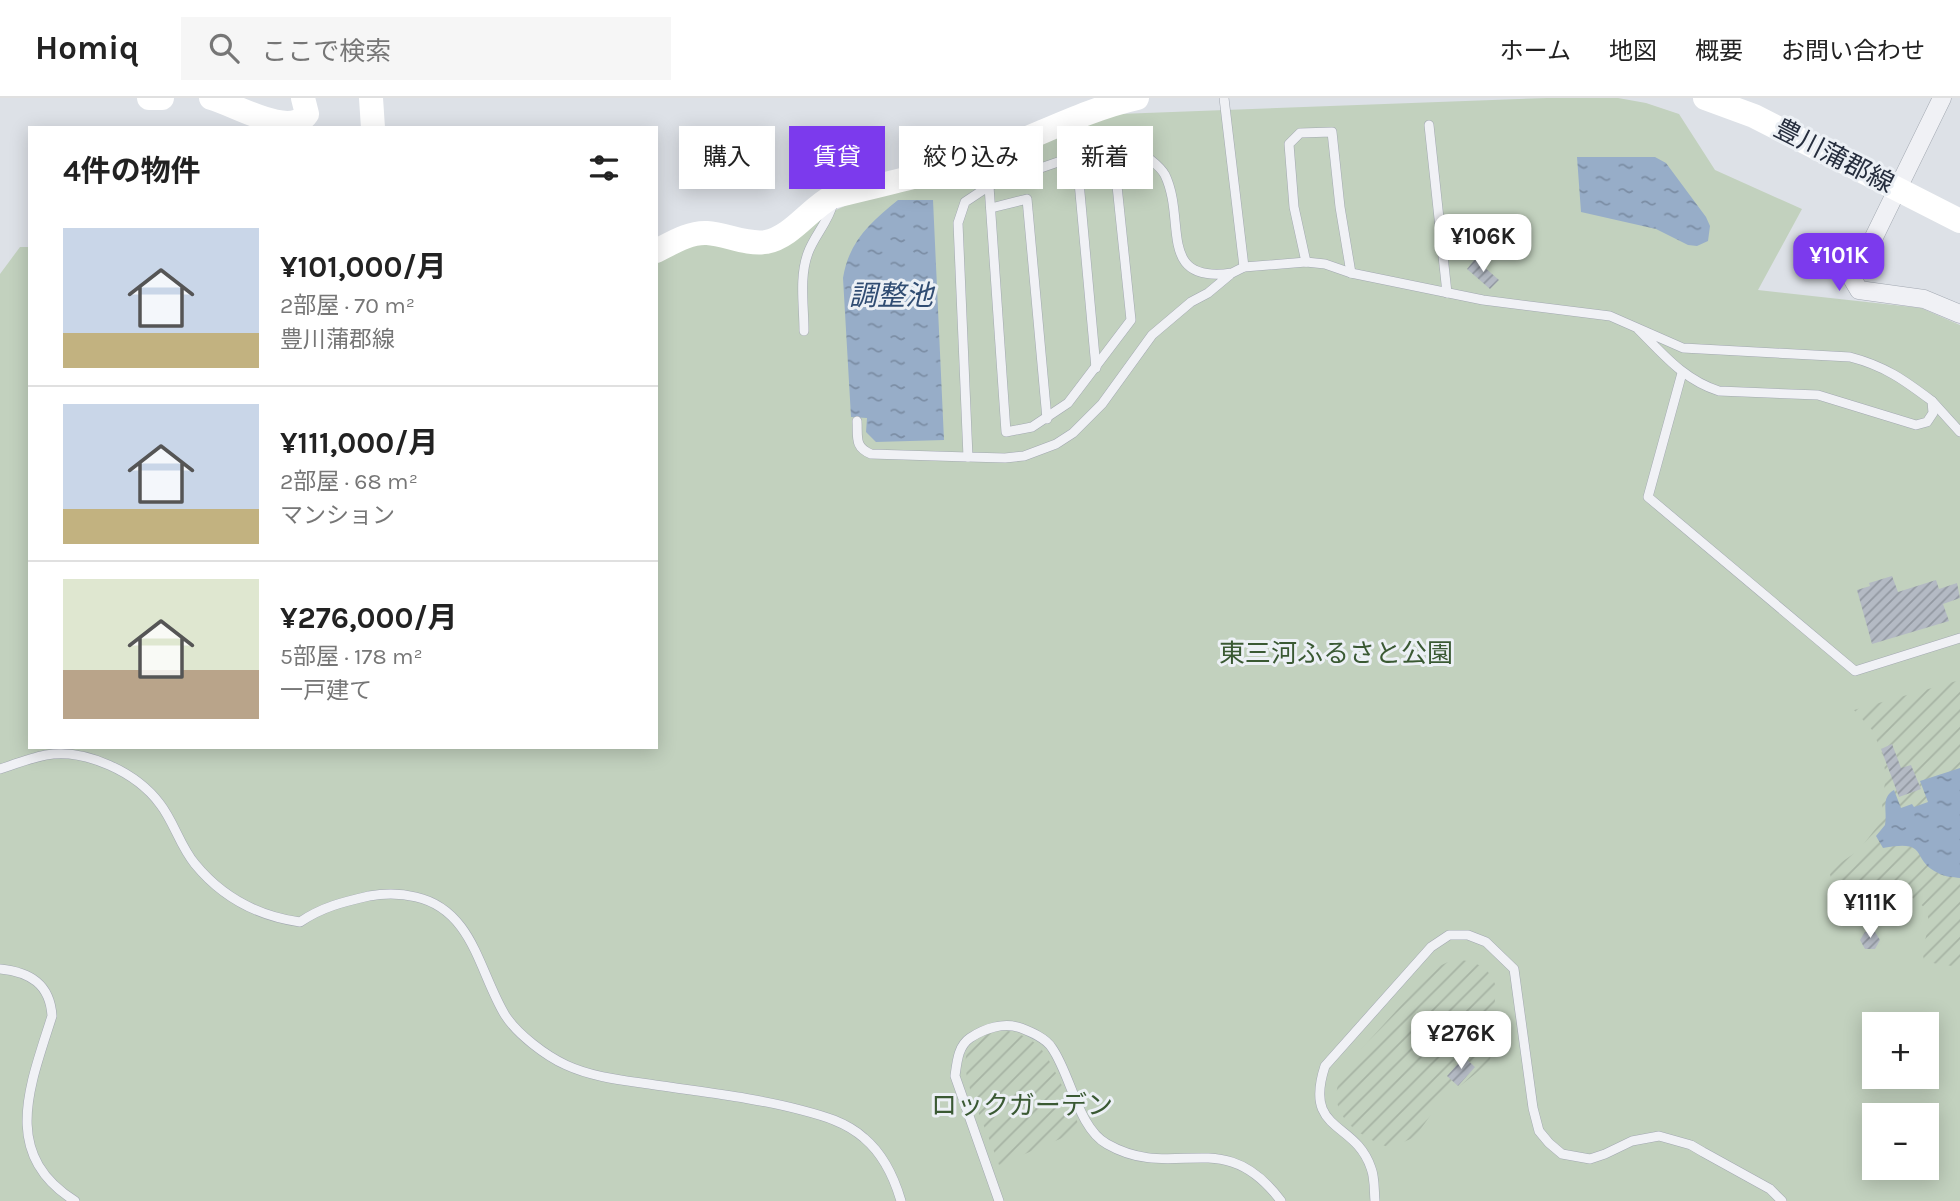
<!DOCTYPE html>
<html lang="ja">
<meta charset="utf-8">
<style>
:root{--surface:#fff;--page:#f6f6f6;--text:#222;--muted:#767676;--line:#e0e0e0;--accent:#7c3aed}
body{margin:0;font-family:Karla,"Noto Sans JP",sans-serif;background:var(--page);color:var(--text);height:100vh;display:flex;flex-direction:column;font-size:26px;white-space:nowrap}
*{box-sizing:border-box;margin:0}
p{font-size:23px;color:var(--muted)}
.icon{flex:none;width:38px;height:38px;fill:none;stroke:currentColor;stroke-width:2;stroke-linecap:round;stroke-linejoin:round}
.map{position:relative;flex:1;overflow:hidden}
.details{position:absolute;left:28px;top:28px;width:630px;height:623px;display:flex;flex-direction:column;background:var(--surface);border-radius:0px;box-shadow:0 4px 18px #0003}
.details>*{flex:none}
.top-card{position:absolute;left:679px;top:28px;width:665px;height:63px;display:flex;gap:14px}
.fabs{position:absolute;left:1862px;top:914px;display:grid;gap:14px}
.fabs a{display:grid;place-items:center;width:77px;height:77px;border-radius:0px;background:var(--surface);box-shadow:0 4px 18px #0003;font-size:35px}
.price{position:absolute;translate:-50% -60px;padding:0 16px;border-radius:14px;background:#fff;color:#222;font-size:23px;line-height:46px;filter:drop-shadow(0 2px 4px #0008)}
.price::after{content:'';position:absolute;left:50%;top:42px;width:21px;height:16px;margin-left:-10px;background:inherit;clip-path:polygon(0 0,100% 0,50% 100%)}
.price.current{background:var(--accent);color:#fff}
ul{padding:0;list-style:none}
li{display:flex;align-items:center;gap:21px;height:175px;padding:0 35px}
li+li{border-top:2px solid var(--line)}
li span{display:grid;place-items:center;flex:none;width:196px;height:140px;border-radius:0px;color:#555}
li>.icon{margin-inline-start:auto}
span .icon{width:84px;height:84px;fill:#fffc;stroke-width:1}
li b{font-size:30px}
h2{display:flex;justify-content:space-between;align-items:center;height:84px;padding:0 35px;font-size:30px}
.pill{padding:0 24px;border-radius:0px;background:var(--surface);box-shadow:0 4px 18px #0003;font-size:24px;line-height:63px}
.pill.current{background:var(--accent);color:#fff}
header{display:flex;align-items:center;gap:42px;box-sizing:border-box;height:98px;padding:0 35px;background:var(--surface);border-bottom:2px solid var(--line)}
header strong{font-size:33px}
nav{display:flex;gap:38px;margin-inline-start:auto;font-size:24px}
.search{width:490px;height:63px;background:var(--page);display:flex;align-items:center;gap:18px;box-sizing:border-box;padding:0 24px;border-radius:0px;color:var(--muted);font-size:26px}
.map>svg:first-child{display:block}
</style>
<header>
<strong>Homiq</strong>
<div class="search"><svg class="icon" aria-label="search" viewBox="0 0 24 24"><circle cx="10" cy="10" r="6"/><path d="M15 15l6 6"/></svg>ここで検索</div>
<nav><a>ホーム</a><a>地図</a><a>概要</a><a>お問い合わせ</a></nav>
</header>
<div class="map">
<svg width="1960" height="1103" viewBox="0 0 1960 1103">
<defs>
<pattern id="garden-furrows" width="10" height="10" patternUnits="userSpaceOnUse" patternTransform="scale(1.75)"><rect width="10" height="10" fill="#c2d1be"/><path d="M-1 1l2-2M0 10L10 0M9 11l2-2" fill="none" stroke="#a7b4a4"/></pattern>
<pattern id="water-ripples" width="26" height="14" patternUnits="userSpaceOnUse" patternTransform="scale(1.75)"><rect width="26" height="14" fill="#97adc8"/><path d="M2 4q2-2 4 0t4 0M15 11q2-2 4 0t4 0" fill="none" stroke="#7b8da4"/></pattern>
<pattern id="building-hatch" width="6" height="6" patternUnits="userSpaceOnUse" patternTransform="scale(1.75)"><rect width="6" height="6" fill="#b4bac4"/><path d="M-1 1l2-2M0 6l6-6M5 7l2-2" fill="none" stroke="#9298a1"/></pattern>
</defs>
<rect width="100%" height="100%" fill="#dde1e7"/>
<!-- park -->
<path fill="#c2d1be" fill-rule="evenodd" d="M1547,0H1618L1646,5L1679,16L1715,72L1802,111L1758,192L1921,210L1960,227V1103H0V176L20,149H30V649H656V161L699,142L764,150L814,122L847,107L958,77L1022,56L1095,20L1119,16ZM1874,926H1927V978H1874ZM1874,1017H1927V1069H1874Z"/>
<!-- garden -->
<g fill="url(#garden-furrows)">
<path d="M1960,582V871C1949,865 1936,868 1924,862C1920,849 1930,835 1928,819C1927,809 1919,805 1911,799C1882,781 1862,786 1831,781L1830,776L1833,770L1859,752L1883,721L1882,704L1886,678L1882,656L1873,633L1854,612Z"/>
<path d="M1461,862C1478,864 1491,871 1496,889L1490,964L1440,1004L1415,1039L1390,1050C1352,1035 1321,1013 1345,969L1435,870L1448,864Z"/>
<path d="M1004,932C1016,935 1025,937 1035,945C1053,959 1071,1010 1081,1032L999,1067C993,1050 986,1033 979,1016C965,979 949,939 1004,932Z"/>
</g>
<!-- water -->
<g fill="url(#water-ripples)">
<polygon points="1577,59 1655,59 1666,65 1706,119 1710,128 1708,143 1697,148 1688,147 1656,131 1581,114"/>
<path d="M898,102H933L944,342L876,344L866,334L867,320L851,319L843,180C849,143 870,125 898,102Z"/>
<path d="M1960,670V780C1953,779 1944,779 1938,775C1909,761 1931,741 1883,750L1876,738L1885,727C1888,713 1880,700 1894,692L1901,710L1912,706L1914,709L1928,704L1920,683Z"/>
</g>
<!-- building -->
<g fill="url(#building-hatch)">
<polygon points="1475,161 1499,182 1490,191 1467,171"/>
<polygon points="1892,478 1898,494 1936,482 1939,491 1957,485 1960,500 1943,506 1949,523 1872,546 1857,492 1870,488 1869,485"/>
<polygon points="1892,646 1901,670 1911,667 1921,691 1899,699 1881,651"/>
<polygon points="1865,834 1875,834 1880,842 1875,851 1865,851 1860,842"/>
<polygon points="1464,959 1475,969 1458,988 1447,978"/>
</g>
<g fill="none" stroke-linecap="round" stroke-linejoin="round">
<!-- service casing -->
<g stroke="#a2a8b1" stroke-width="10">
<g id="service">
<polyline points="1224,0 1244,169"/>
<polyline points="1429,27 1447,195"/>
<polyline points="1077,62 1096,270"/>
<polyline points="989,88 1006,334 1032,329 1068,305 1131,222 1114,59"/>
<polyline points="991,110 1027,101 1047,321"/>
<polyline points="1306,164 1294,109 1289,46 1300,35 1332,34 1340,109 1351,175"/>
<path d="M1232,175C1156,186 1187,123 1165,77C1161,69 1153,64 1146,58L1131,57L1058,64L989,88L965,104L958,125L968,359L1005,360L1024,358L1056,346L1073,335L1102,306L1152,237L1191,204L1208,195L1232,175L1244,169L1306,164L1325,166L1351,175L1483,202L1610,218L1683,250L1850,259C1885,268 1904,282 1932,303L1933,315L1927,324L1916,327L1818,297L1719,293C1684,282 1663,256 1638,231"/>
<path d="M804,233C804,208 799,179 808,155C814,138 829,123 833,105"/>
<polyline points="1682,275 1648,399 1855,573 1960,540"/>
<polyline points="1932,303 1960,334"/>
<path d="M857,323C858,339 854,349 871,356L968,359"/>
<path d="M0,671C15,666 31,660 46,657C86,650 137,675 160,706C174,724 180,748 195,766C222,799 258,818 300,824C322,809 343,804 369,798C385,795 400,795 416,799C473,812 479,874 505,917C517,936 546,958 566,967C592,979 621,982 649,986C700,994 752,999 801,1012C824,1018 846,1024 864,1040C883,1056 894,1079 901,1103"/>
<path d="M0,871C30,874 50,886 52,918C30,988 0,1056 75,1103"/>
<path d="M999,1103L955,978C957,964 958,948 970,940C985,930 1004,924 1021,930C1031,934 1046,940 1052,950C1071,977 1078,1030 1107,1046C1175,1085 1223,1025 1281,1103"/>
<path d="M1375,1103C1374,1093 1375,1080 1371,1070C1355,1022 1303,1035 1325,968L1431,849L1449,837H1468L1486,844L1514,871L1533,1010L1539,1033L1549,1045L1562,1056L1590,1061L1605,1056L1632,1043L1659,1038L1691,1047L1703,1054L1770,1091L1782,1103"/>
</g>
</g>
<!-- minor casing -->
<g stroke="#a2a8b1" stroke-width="19">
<polyline id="minor" points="1942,0 1853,182 1859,192 1924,201 1960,216"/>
</g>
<!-- service -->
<use href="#service" stroke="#f0f1f5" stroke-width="9"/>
<!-- minor -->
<use href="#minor" stroke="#f0f1f5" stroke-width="18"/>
<!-- secondary -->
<g stroke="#fff" stroke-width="24">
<polyline points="149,0 162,0"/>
<path d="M211,0C234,6 290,41 307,16L303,0"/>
<polyline points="371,0 373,30"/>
<polyline points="1705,0 1754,18 1960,123"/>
<path d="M656,153C672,145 689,134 707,135C726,136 746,147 766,144C792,139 810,110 832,99C884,86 937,75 987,56C1038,38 1084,12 1137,0"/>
</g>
</g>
<g text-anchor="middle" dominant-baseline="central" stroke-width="6" stroke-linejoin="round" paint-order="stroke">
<!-- street labels -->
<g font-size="26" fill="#262e3e" stroke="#ecf0f5">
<text transform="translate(1834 58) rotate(27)">豊川蒲郡線</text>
</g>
<!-- park labels -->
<g font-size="26" fill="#3a5933" stroke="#ecf0f5">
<text x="1336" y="555">東三河ふるさと公園</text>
<text x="1022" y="1007">ロックガーデン</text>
</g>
<!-- water labels -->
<g font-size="28" font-style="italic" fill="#304c72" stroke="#ecf0f5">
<text x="891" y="197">調整池</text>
</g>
</g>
</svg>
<div class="fabs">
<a>+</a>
<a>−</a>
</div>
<b class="price" style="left:1483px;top:176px">¥106K</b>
<b class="price current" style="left:1839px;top:195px">¥101K</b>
<b class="price" style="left:1870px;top:842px">¥111K</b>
<b class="price" style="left:1461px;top:973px">¥276K</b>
<div class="top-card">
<a class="pill">購入</a>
<a class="pill current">賃貸</a>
<a class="pill">絞り込み</a>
<a class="pill">新着</a>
</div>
<section class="details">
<h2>4件の物件<svg class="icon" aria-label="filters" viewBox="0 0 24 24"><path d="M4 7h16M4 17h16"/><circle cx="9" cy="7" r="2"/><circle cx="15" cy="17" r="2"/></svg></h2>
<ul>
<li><span style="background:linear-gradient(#c9d6e8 75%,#c2b280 0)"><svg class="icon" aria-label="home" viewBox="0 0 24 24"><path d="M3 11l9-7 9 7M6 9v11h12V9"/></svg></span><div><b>¥101,000/月</b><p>2部屋 · 70 m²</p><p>豊川蒲郡線</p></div></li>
<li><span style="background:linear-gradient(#c9d6e8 75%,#c2b280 0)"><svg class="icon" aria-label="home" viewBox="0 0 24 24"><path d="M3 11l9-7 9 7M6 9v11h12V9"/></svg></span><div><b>¥111,000/月</b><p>2部屋 · 68 m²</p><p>マンション</p></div></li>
<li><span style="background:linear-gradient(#dfe7d0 65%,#b9a48a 0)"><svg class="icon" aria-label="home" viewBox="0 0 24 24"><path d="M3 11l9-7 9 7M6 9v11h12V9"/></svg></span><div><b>¥276,000/月</b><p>5部屋 · 178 m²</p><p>一戸建て</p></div></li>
</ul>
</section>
</div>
